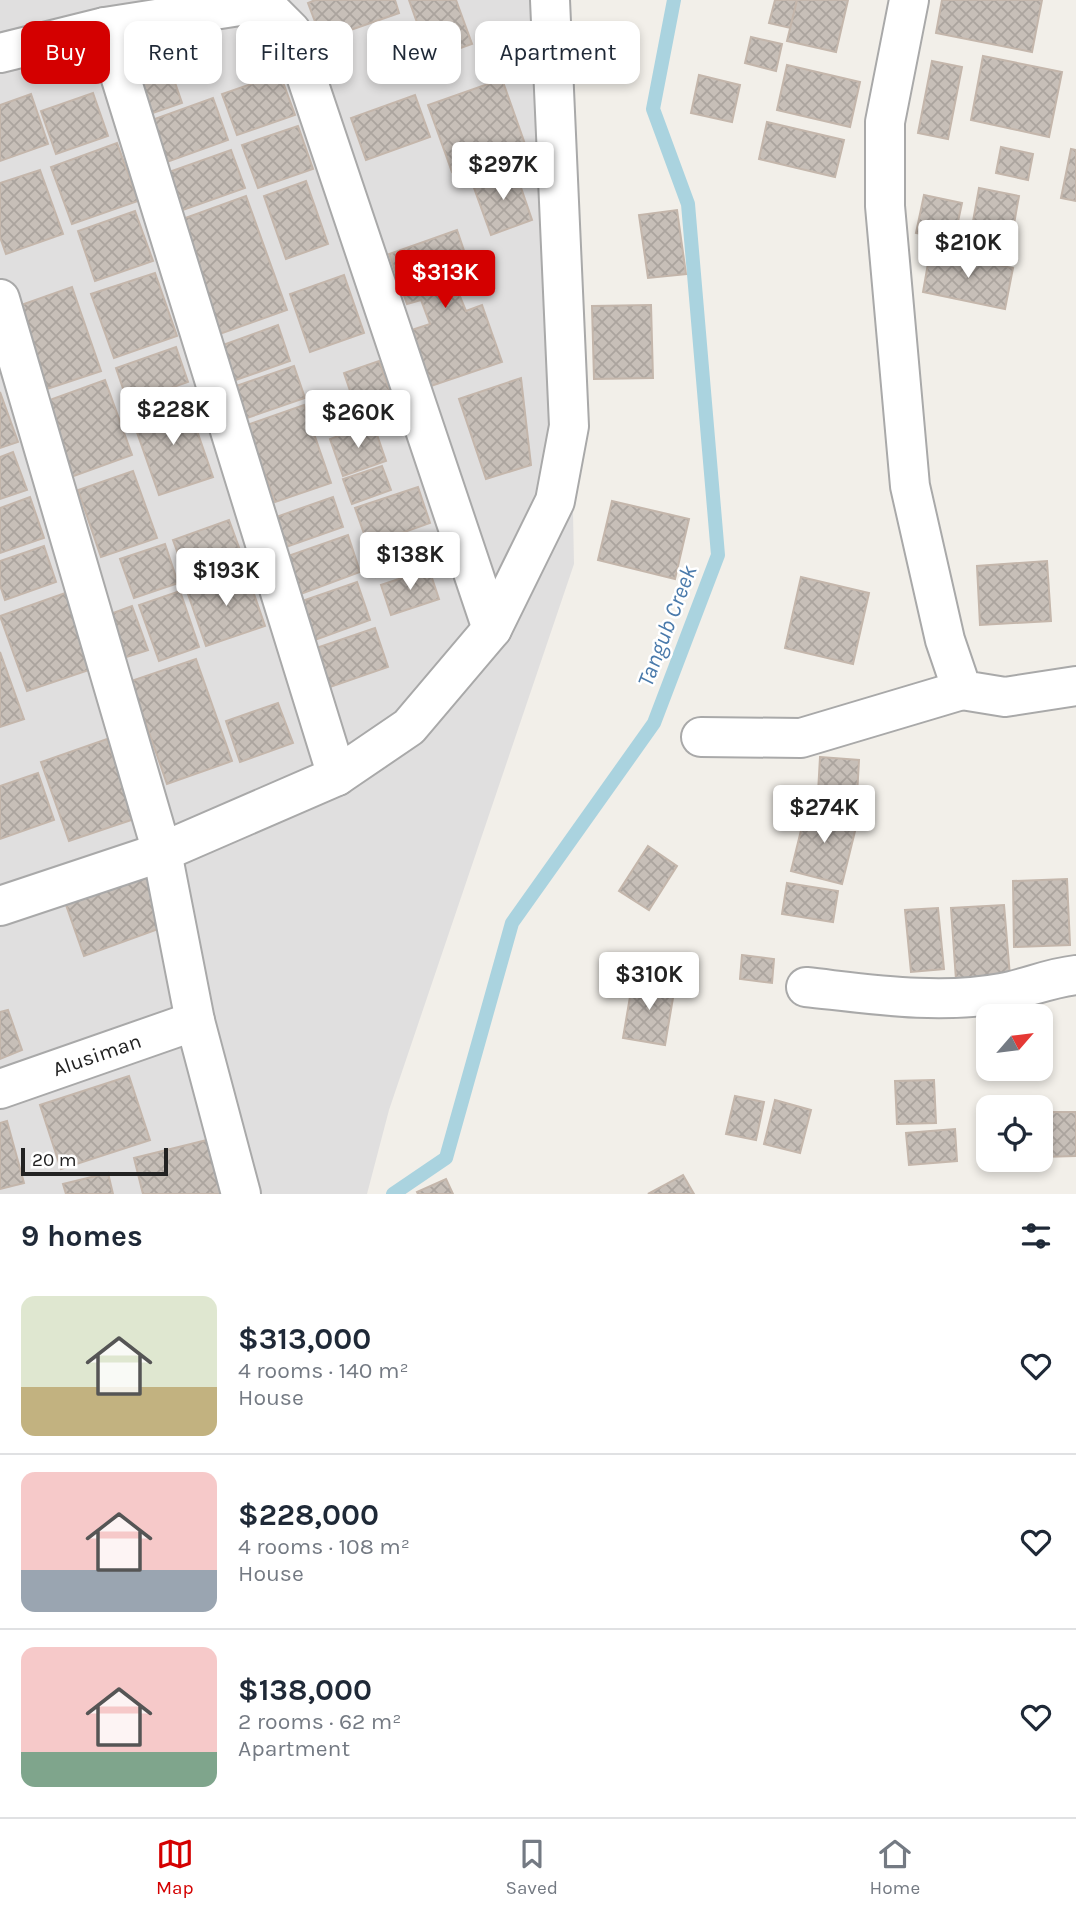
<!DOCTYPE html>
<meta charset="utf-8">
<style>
:root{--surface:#fff;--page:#f2f2f3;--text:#1f2937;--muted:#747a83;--line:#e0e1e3;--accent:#d40000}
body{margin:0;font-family:Karla,sans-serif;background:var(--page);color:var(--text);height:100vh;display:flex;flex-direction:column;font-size:26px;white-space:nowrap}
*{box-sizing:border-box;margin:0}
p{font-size:23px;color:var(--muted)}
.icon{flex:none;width:38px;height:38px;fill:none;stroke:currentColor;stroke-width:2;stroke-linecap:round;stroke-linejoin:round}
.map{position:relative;height:1194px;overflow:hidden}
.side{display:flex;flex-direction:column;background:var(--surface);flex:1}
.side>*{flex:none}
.guide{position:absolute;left:21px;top:21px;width:700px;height:63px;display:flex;gap:14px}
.needle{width:46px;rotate:62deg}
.fabs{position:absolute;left:976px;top:1004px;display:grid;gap:14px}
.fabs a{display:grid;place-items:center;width:77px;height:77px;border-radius:14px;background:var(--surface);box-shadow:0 4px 10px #0003;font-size:35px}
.scale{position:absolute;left:21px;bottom:18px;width:147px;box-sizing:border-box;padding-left:7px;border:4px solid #222;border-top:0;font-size:19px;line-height:24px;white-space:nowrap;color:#222;-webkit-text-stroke:5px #fff;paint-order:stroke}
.price{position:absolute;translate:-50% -60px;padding:0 16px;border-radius:7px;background:#fff;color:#222;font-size:23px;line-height:46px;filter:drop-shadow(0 2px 4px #0008)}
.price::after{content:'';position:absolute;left:50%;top:42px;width:21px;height:16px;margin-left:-10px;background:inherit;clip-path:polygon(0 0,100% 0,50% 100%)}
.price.selected{background:var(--accent);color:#fff}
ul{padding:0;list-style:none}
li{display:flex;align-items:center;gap:21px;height:175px;padding:0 21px}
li+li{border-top:2px solid var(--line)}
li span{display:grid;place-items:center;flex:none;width:196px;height:140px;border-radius:14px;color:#555}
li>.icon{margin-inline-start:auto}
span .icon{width:84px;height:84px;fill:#fffc;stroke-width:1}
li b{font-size:30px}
h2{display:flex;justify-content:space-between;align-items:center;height:84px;padding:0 21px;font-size:30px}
.tag{padding:0 24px;border-radius:14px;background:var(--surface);box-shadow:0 4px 10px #0003;font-size:24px;line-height:63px}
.tag.selected{background:var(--accent);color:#fff}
.menu{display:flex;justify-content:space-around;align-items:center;height:98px;border-top:2px solid var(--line);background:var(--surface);font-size:19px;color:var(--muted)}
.menu a{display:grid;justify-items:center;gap:4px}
.menu .selected{color:var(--accent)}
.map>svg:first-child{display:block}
</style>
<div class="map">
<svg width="1076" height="1194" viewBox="0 0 1076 1194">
<defs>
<pattern id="building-cross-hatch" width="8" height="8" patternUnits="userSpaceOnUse" patternTransform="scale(1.75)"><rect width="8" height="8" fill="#c7bfb8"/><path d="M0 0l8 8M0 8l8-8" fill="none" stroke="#aba49e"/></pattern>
</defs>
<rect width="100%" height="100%" fill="#f2efe9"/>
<!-- residential -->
<polygon fill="#e0dfdf" points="0,0 563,0 574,564 389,1110 367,1194 0,1194"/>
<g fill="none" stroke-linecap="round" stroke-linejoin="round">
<!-- stream -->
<polyline stroke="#aad3df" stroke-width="14" points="393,1194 446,1158 512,923 654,723 718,555 688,204 653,109 674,0"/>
</g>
<!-- building -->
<g fill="url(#building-cross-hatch)" stroke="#c4b6ab" stroke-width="2">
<polygon points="315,0 395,0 399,13 322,40 308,3"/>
<polygon points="409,0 456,0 472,44 430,59"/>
<polygon points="775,0 797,0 791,28 769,23"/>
<polygon points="797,0 848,0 836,52 787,41"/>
<polygon points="942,0 1042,0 1032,52 936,33"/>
<polygon points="751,37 782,44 776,71 745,63"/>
<polygon points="163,48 182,103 147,115 128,60"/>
<polygon points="983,56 1062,72 1049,137 971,120"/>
<polygon points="932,61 962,67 948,139 918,133"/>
<polygon points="787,65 860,82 850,127 777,110"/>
<polygon points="280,74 295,115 237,135 222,94"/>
<polygon points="699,75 740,85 732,122 691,113"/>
<polygon points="502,79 526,147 452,172 428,105"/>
<polygon points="93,93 108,136 56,154 41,111"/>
<polygon points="31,94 48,144 0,161 0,105"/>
<polygon points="415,95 430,137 366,160 351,118"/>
<polygon points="213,98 228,140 164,163 149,121"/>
<polygon points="767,122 844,140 835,177 759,159"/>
<polygon points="298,126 313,169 258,188 242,145"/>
<polygon points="117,143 138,201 72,224 51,167"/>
<polygon points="1001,147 1033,154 1028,180 996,173"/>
<polygon points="1071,149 1076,150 1076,201 1061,198"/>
<polygon points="231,150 245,188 180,211 166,173"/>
<polygon points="40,170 63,234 6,254 0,237 0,183"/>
<polygon points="515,170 532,220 491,235 473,185"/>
<polygon points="306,181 328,244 286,259 264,196"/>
<polygon points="979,188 1019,196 1012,235 972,227"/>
<polygon points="924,195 962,203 954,240 916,233"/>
<polygon points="246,196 287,310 214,336 174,222"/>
<polygon points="677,210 686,274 648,278 639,215"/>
<polygon points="135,211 153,261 95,281 78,231"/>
<polygon points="457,230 474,280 456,287 466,311 482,305 502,362 428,387 409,331 430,324 421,300 407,304 389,254"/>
<polygon points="930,252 1013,268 1005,309 923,292"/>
<polygon points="155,273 177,336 114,358 91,294"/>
<polygon points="344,275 364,333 310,352 290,294"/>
<polygon points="72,287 101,371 47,389 18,306"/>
<polygon points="651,305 653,378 594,379 592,306"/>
<polygon points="278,325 290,361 233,381 220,346"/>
<polygon points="176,347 188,382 128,403 116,368"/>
<polygon points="379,361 395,405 359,417 344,373"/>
<polygon points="294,366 305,398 244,419 233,387"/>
<polygon points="521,378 531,465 486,479 459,399"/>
<polygon points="105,380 132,455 71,477 44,402"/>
<polygon points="0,392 18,442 0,448"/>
<polygon points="186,399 213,477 159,495 132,418"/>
<polygon points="304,405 331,483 275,502 247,425"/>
<polygon points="373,423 386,461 343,476 330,439"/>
<polygon points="13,452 27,490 0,499 0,457"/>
<polygon points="382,466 391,490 352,504 343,479"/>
<polygon points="133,471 157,538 101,557 78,490"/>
<polygon points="418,487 430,523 368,545 355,508"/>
<polygon points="30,497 44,538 0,553 0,508"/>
<polygon points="333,497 343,527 286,547 276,517"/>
<polygon points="612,501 689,519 675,579 598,560"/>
<polygon points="229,520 245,564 189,584 173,540"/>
<polygon points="427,534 435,556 376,577 368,555"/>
<polygon points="348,535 360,572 298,595 285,557"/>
<polygon points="165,544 178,583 134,598 120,559"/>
<polygon points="44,546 56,582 5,600 0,585 0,561"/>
<polygon points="1047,561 1051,621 980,625 977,566"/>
<polygon points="429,569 439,599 391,615 381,585"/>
<polygon points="246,571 265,626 206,646 187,591"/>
<polygon points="801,577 869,593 853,664 785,648"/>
<polygon points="357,582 370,620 312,641 299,602"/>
<polygon points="180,591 199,647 159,661 139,605"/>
<polygon points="68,592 95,668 27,691 0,616"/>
<polygon points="132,606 148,650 117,660 102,617"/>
<polygon points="375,628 388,667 330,687 316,648"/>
<polygon points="0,652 24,719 0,727"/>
<polygon points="196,659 232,761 167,784 131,681"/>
<polygon points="278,703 293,743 240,762 226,721"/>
<polygon points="107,739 134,819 69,841 41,762"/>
<polygon points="820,757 859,760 857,796 818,793"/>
<polygon points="38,773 54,820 0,839 0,786"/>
<polygon points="807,806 858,819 842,884 791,871"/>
<polygon points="648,846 677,866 649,910 619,891"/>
<polygon points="146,874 164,927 84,956 65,902"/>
<polygon points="1067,879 1070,945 1014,947 1013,881"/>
<polygon points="787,883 838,891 833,922 782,914"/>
<polygon points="1004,905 1010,976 956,980 951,908"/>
<polygon points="938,908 944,969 911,972 905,910"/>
<polygon points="742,955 774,959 772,983 740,979"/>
<polygon points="633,979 675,986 665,1045 623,1038"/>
<polygon points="8,1010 22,1050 0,1059 0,1012"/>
<polygon points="129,1076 150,1140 61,1169 40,1105"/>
<polygon points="934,1080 936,1123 897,1124 895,1081"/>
<polygon points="735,1096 764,1102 756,1140 726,1134"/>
<polygon points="775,1100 811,1110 800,1153 764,1144"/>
<polygon points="1041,1112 1076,1112 1076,1156 1041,1157"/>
<polygon points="7,1121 24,1183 0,1189 0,1123"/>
<polygon points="955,1129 957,1161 909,1165 906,1133"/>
<polygon points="215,1138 229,1194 143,1194 134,1158"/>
<polygon points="108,1173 113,1194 66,1194 63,1184"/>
<polygon points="683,1175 694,1194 648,1194"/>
<polygon points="446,1179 453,1194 418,1194 417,1192"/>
</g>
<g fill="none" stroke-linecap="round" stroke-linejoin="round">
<!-- minor casing -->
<g stroke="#a9a9a9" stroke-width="42">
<g id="minor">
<polyline points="909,0 885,122 885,206 910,486 945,640 962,690 1005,697 1076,686"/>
<polyline points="105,27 337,776"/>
<polyline points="0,53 105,27 246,5 272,12 291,31 492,629"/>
<polyline points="0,299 162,852 195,1021 241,1194"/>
<polyline points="701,737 801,738 962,690"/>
<polyline points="0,906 162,852 337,776 409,727 492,629 555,501 569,426 550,0"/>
<path d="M806,987C870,994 938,1005 1002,993C1028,988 1049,978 1076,975"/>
<polyline points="0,1089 195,1021"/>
</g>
</g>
<!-- minor -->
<use href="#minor" stroke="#fff" stroke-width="38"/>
</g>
<g text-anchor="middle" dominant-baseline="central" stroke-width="5" stroke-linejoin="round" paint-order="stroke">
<!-- street labels -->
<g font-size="21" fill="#222" stroke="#fff">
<text transform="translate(97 1055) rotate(-19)">Alusiman</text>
</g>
<!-- water labels -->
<g font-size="23" font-style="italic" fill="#4a7aab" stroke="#fff">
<text transform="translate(667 626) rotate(-69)">Tangub Creek</text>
</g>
</g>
</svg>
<div class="fabs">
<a><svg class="needle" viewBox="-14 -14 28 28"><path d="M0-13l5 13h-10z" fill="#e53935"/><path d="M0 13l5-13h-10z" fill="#747a83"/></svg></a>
<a><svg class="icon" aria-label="locate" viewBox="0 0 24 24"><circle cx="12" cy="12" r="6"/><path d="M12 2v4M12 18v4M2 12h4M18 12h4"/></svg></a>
</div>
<div class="scale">20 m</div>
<b class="price" style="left:503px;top:202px">$297K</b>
<b class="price" style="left:968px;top:280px">$210K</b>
<b class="price selected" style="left:445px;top:310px">$313K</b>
<b class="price" style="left:173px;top:447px">$228K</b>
<b class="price" style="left:358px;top:450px">$260K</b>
<b class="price" style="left:410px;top:592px">$138K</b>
<b class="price" style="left:226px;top:608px">$193K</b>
<b class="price" style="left:824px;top:845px">$274K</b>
<b class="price" style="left:649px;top:1012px">$310K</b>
<div class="guide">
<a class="tag selected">Buy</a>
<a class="tag">Rent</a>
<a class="tag">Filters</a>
<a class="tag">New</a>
<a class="tag">Apartment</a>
</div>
</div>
<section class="side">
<h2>9 homes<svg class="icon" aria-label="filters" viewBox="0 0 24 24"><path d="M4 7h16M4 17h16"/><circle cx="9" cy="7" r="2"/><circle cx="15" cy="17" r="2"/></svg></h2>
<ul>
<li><span style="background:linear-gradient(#dfe7d0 65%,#c2b280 0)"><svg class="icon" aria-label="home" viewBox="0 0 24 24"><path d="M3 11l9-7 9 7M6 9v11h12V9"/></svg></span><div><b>$313,000</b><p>4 rooms · 140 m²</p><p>House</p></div><svg class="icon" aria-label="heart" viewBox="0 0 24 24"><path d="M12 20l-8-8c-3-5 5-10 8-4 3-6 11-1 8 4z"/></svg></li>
<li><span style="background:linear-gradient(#f6c9c9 70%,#9aa5b1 0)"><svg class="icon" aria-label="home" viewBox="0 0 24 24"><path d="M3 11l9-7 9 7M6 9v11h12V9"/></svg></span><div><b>$228,000</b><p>4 rooms · 108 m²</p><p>House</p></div><svg class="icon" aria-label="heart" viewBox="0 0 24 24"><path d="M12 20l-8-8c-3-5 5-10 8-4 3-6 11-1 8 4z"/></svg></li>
<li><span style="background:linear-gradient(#f6c9c9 75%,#7fa58c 0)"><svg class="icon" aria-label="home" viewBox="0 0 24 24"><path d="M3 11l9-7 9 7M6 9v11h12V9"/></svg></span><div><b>$138,000</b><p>2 rooms · 62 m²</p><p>Apartment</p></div><svg class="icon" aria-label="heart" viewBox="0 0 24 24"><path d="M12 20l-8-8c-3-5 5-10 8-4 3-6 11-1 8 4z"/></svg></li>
</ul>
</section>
<nav class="menu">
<a class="selected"><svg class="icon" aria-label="map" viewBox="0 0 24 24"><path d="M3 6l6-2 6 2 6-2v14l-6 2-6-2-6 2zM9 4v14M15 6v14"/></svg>Map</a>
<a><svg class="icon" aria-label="saved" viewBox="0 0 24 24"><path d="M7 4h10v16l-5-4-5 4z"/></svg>Saved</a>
<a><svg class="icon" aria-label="home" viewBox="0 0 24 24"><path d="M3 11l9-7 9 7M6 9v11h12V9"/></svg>Home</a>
</nav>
